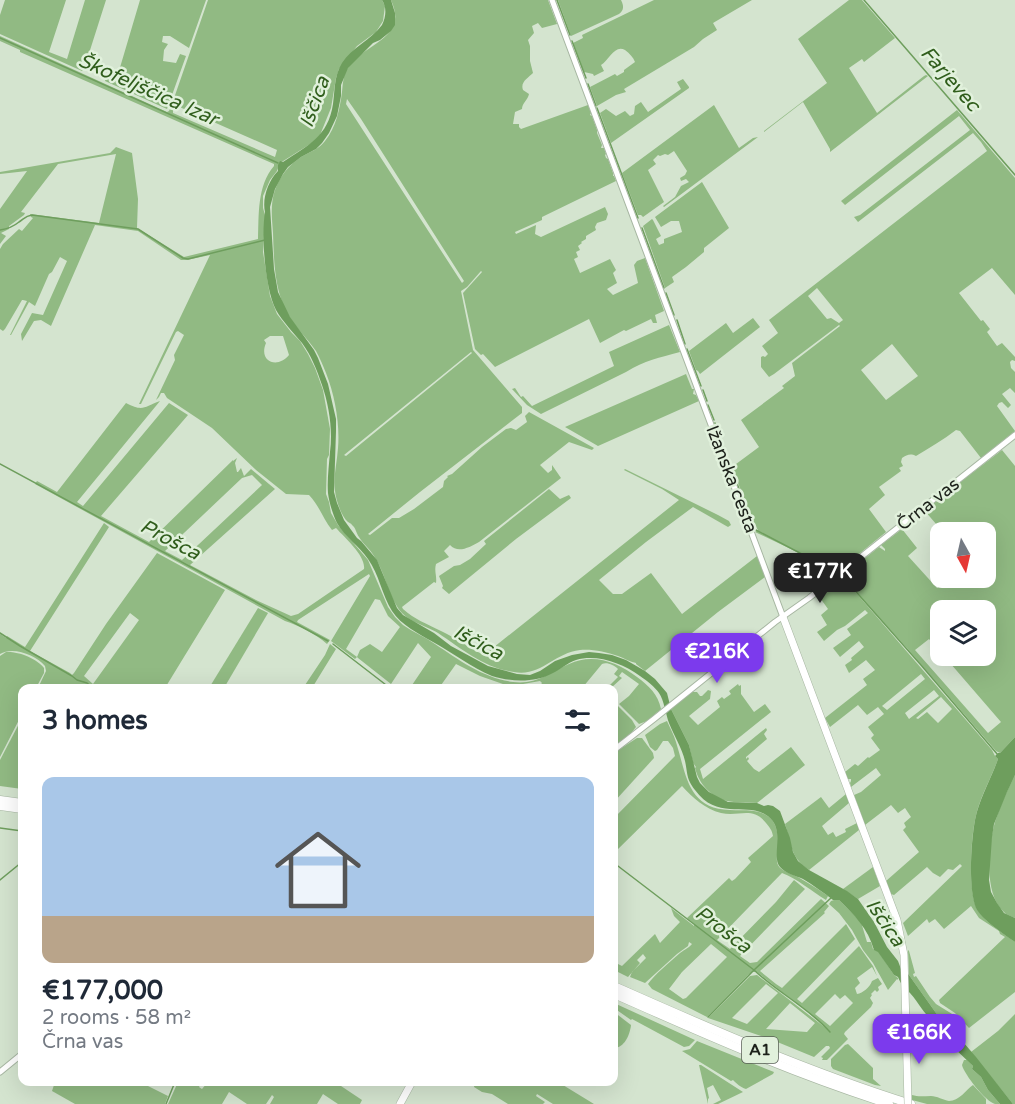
<!DOCTYPE html>
<meta charset="utf-8">
<style>
:root{--surface:#fff;--page:#f2f2f3;--text:#1f2937;--muted:#747a83;--accent:#7c3aed}
body{margin:0;font-family:"Varela Round",sans-serif;background:var(--page);color:var(--text);height:100vh;display:flex;flex-direction:column;font-size:22px;white-space:nowrap}
*{box-sizing:border-box;margin:0}
p{font-size:20px;color:var(--muted)}
.icon{flex:none;width:33px;height:33px;fill:none;stroke:currentColor;stroke-width:2;stroke-linecap:round;stroke-linejoin:round}
.map{position:relative;flex:1;overflow:hidden}
.side{position:absolute;left:18px;top:684px;width:600px;height:402px;display:flex;flex-direction:column;background:var(--surface);border-radius:12px;box-shadow:0 6px 24px #0002}
.side>*{flex:none}
.needle{width:39px;rotate:172deg}
.controls{position:absolute;left:930px;top:522px;display:grid;gap:12px}
.controls a{display:grid;place-items:center;width:66px;height:66px;border-radius:12px;background:var(--surface);box-shadow:0 6px 24px #0002;font-size:30px}
.price{position:absolute;translate:-50% -51px;padding:0 14px;border-radius:12px;background:var(--accent);color:#fff;font-size:20px;line-height:39px;filter:drop-shadow(0 2px 3px #0008)}
.price::after{content:'';position:absolute;left:50%;top:36px;width:18px;height:14px;margin-left:-9px;background:inherit;clip-path:polygon(0 0,100% 0,50% 100%)}
.price.current{background:#222;color:#fff}
ul{padding:0;list-style:none}
li{display:grid;align-content:center;gap:12px;height:318px;padding:0 24px}
li span{display:grid;place-items:center;height:186px;border-radius:12px;color:#555}
li>.icon{margin-inline-start:auto}
span .icon{width:108px;height:108px;fill:#fffc;stroke-width:1}
li b{font-size:26px}
h2{display:flex;justify-content:space-between;align-items:center;height:72px;padding:0 24px;font-size:26px}
.map>svg:first-child{display:block}
</style>
<div class="map">
<svg width="1015" height="1104" viewBox="0 0 1015 1104">
<rect width="100%" height="100%" fill="#d4e4cf"/>
<!-- green -->
<g fill="#91ba83" fill-rule="evenodd">
<polygon points="5,0 66,0 49,52 67,59 85,0 106,0 84,69 82,71 0,34 0,15"/>
<polygon points="140,0 206,0 189,48 170,36 163,36 162,42 168,44 164,50 163,61 176,63 180,54 186,56 167,109 105,81 106,77 116,81"/>
<path d="M208,0H382L385,6L383,21L376,32L357,46L339,69L336,78L331,108L320,135L315,141L280,163L277,171L270,180L263,196V208L265,215L266,232L264,235L263,252L270,296L277,314L291,332L300,341L308,354L315,368L323,390L330,429L329,455L327,459L326,494L329,502L331,513L338,525L368,560L388,607L395,617L403,625C413,632 425,637 435,644C459,660 483,678 513,682C536,685 549,673 569,664C593,653 617,662 637,677C649,686 658,694 661,709L647,721L639,724L619,704L629,696L639,684L622,672L619,676L622,678L611,688H607L618,677L614,674L618,669C614,665 607,662 602,664L583,687L570,686L557,688H532L534,686L539,687L542,683L540,681L523,684L520,688H514L480,676L456,664L439,688H410L431,657L418,643L391,684L358,658L357,657L355,659L331,641L370,576L369,574L298,620L297,622L330,640L327,644C316,634 298,625 285,621L35,484L37,481L57,492L126,403C143,412 144,407 160,401L77,502L83,506L169,403L188,415L101,516L149,542L233,460V461L237,458L235,463L237,472H238L241,468L244,476L251,469L275,489L190,565L258,601L291,616L298,614L364,569C366,556 345,538 336,528L332,530C323,519 319,505 309,495L286,494L256,470L212,428L167,398L164,393H161L159,397L156,400L175,360L174,355L184,335L178,331L176,332L141,404H139L210,255L187,260H181L138,231L95,225L51,326L41,320L34,321L22,341L21,334L32,313L43,315L67,261L60,257L52,272L49,274L35,306L29,302L11,335H10L27,301L23,300H22L5,329L3,331L0,329V249L3,244L19,229L22,231L33,218L31,217L30,214L99,223L116,154L58,164L21,212L25,213L24,215L9,226V229L1,233L6,236L0,244V209L27,171L0,174V172L110,153L116,147L132,153L138,199L137,228L184,257L258,239C259,214 257,186 274,166V164L20,52V50L0,41V36L167,112L169,111L172,104ZM175,105L277,150L275,157L173,113V109ZM270,336H283L289,355C278,369 258,362 266,343L264,340ZM252,475L262,485L182,560L165,551L242,478ZM375,599L380,600L388,616L400,627L382,652L370,644L360,650L357,657L346,649Z"/>
<path d="M391,0H548L557,24L542,28L538,23L532,26L534,33L528,40L530,46V61L533,73C528,78 520,82 523,90L529,94C528,100 522,103 522,109L515,112L513,124H519V127L521,129L588,105L591,113L590,115L592,116L597,130V133L602,145L601,148H604L606,154L605,155L606,158L608,159L613,173V176H614L616,181L542,217V220L515,232L516,234L536,225L535,234L541,237L605,207L608,214L606,220L597,223L595,227L596,230L586,236V239L581,242L582,243L578,246L580,250L576,252L578,257L574,259L580,273L610,259L616,270L613,273L617,283L607,289L613,295L638,283L634,265L637,261L645,258L664,311L655,315L657,323H653L651,319L626,331L624,330L600,343L589,319L495,367L483,354L481,355L475,349L463,293L482,272L481,271L467,287L461,291L473,350L522,407V413L420,492L368,534L370,535L392,518H399L414,509L443,487L444,481L448,477L447,476L452,474L482,447L506,429L511,428L516,430L527,422L525,416L529,412L594,448L592,450L569,442L540,465L548,473L552,470V465L561,478L479,542C470,547 458,554 450,545L444,551L449,557L436,564C434,571 437,576 436,583L434,582L402,607L403,609C414,619 427,624 441,631C456,638 469,648 484,655L679,500L662,489L624,470L625,469L718,515L729,521L731,525L728,527L693,507L646,542L599,580L613,594H622L651,573L682,614L757,556L765,577L718,612L645,671L636,664V663C630,662 624,658 618,656C606,652 593,649 580,650C554,653 541,677 514,672C484,668 462,649 438,633C425,625 407,622 398,608C387,592 385,572 374,556C370,549 363,544 359,537C356,533 356,528 352,525C351,523 349,523 348,522C341,516 336,500 335,491C333,477 337,463 338,448C340,424 335,396 326,373C323,366 320,358 316,351C307,338 295,327 287,313C274,288 274,260 273,233C272,219 270,204 275,190C280,176 289,165 301,157C310,152 319,149 325,141C336,128 340,108 342,92C343,84 343,76 347,69C365,42 409,39 391,0ZM347,99L361,119L464,281L462,283L346,104ZM471,352L472,353L346,456L344,455Z"/>
<path d="M558,0H621C624,6 624,10 619,14L571,36Z"/>
<path d="M654,0H752L713,23L717,30L703,39L694,47L624,89L626,92L616,95L597,106L590,87L615,74L617,76L624,72V70L635,62C633,57 630,54 625,50C615,44 609,60 601,65L604,71L594,76L593,74L584,72L573,43L583,38L582,35Z"/>
<polygon points="849,0 862,0 895,38 864,62 862,59 849,68 877,113 924,76 926,75 928,76 830,152 830,149 803,102 764,132 764,131 827,83 798,39"/>
<polygon points="683,79 689,87 689,88 611,143 600,113 606,109 616,116 625,111 630,116 634,114 635,106 641,102 648,112 681,89 677,82"/>
<polygon points="714,105 739,148 753,138 758,137 664,207 663,206 675,197 681,186 689,182 686,179 681,181 680,178 685,175 687,171 674,151 668,155 665,154 660,156 658,155 653,160 656,164 648,170 664,202 643,217 641,215 638,215 622,173"/>
<path d="M957,110L1015,178V295L992,268L959,293L981,321L983,320L990,329L987,332L997,346L1002,343L1015,357V361L1012,360L1010,362L1011,368L1015,372V393L1010,388L1002,394L1011,405L1008,408L1002,402L999,403L997,406L1015,431L981,458L960,431L956,430C943,440 929,448 916,456C910,453 907,455 902,458L901,462L903,466L899,468L901,471L879,487L885,495L869,509L886,532L838,571L834,572L795,551L755,532L758,530L753,522L732,467L759,447L741,420L784,388L782,386L795,376L792,363L840,326L839,325L774,374L769,377L761,367V357L763,356L765,357L768,354L762,346L778,333L769,320L987,151L981,142L973,133L858,222L854,217L860,215L970,130L959,116L845,205L841,201ZM817,288L843,320L839,323L831,318L827,319L808,296ZM892,344L918,376L886,400L861,370Z"/>
<polygon points="702,182 729,228 704,248 704,252 686,267 672,277 674,282 665,288 643,226 652,219 653,220 661,236 656,239 659,245 664,243 664,239 682,232 679,221 671,221 661,227 655,217"/>
<polygon points="753,318 760,327 700,374 698,371 696,370 689,351 726,323 733,333"/>
<path d="M669,325L680,352C659,358 645,360 626,372L541,414L527,405L512,389L515,388L521,397L523,396L532,406L614,366L609,352Z"/>
<polygon points="686,374 692,389 694,389 693,394 696,395 699,401 598,446 565,427"/>
<path d="M1002,450L1015,466V737L1000,753L996,751L907,648L844,579L992,750L995,756L998,759C991,779 979,798 975,820C971,839 967,897 979,912C988,924 1003,933 1015,942V992L969,1028L955,1013L940,1003L939,1000L1005,937L1000,934L999,931L979,918L971,906L944,929L935,919L929,923L927,919L908,936L903,923L962,866L960,864L953,870L948,869L940,877L933,873L927,867L894,895L891,894L886,881L919,852L903,830L906,827L904,823L911,817L905,808L898,813L891,805L865,825L854,795L861,792L881,775L876,768L851,787L850,783L851,781V779H848L845,772L855,764L858,766L868,757L869,758L880,750L871,738L874,735L868,727L884,714L878,707L867,715L858,705L830,727L825,718L867,685L863,679L875,670L866,660L849,673L845,665L852,660L851,658L864,647L859,641L840,657L833,648L851,635L847,629L868,613L865,610L845,626L837,630L824,641L817,632L827,625L821,615L828,609L818,595L838,579L846,584L840,578L879,547L885,551V549L881,545L902,529L917,548L908,556L937,588L946,582L945,578H986V532H943L924,510ZM940,610H986V656H944L1001,722L988,733L915,650L929,639L940,652ZM921,674L925,679L887,710L882,706ZM934,690L939,696L909,719L905,713ZM941,697L952,709L938,723L927,712L918,719L916,718Z"/>
<polygon points="549,489 560,499 569,495 571,498 516,539 449,594 442,588 443,586 439,576 454,566 460,565 470,559 486,544 484,541"/>
<path d="M104,523L109,527L30,651L70,673L72,675L74,673L106,624L157,553L225,590L165,688H38L46,671L45,666C36,655 13,646 0,654V634L6,638L7,636L25,647ZM130,613L139,620L93,684L84,676Z"/>
<polygon points="258,608 268,613 224,688 209,688"/>
<polygon points="330,644 336,649 312,688 303,688 325,655"/>
<path d="M6,652C17,651 37,658 44,668V673L36,688H22V714L0,757V656Z"/>
<path d="M738,684L739,686L741,685V694L754,712L765,704L771,712L700,769L703,779L766,728L767,730L764,734L767,739L746,757V759L748,757L749,759L747,761L754,769L759,772L791,747L805,765L757,803C748,802 735,803 727,801C711,797 699,784 695,768L696,767L693,763L689,745L671,709L692,692H697L700,696H702L708,690L711,691L710,699L689,716L698,725L720,707L717,701L722,697L724,699L731,694L729,691Z"/>
<polygon points="617,705 632,720 636,727 632,732 614,747 614,709"/>
<polygon points="22,718 22,789 0,786 0,760"/>
<path d="M667,721C670,728 674,735 676,742C686,773 687,809 730,810C744,811 757,808 769,817C779,825 778,840 778,851C777,856 776,860 778,865C780,869 785,871 789,873C803,879 815,887 828,896L826,900C811,891 798,879 782,873L717,940L730,949L776,902L794,880L805,889L740,956L750,963L757,962L821,899L829,906L824,912L825,913L760,971L776,984L782,988L846,924L855,939L797,999L802,1003L859,946L873,966L877,976L872,967L857,978L860,983L855,988L857,994C863,993 870,987 872,981L878,978L882,984L878,987L879,990L877,992L875,990L871,994L872,995L870,998L873,1003L871,1007L845,1032L844,1034L848,1039L827,1060H822L823,1058L821,1057L830,1048L829,1046H826L814,1057L770,1039L708,1018L750,976L757,975L831,1032L820,1022L757,972H752L748,975L707,1017L652,989L648,984C654,975 671,961 680,953C685,949 689,948 692,944L689,942L688,946L677,954L645,983L630,977L632,972L646,958L643,954L637,960L640,963L628,977L614,970V962L622,966L655,934L660,943L680,922L674,916L671,908L694,926V924L687,918L729,878L732,881L735,879L751,862L748,858L773,836C772,830 770,828 766,823C753,806 739,817 721,813C705,809 693,798 682,786L614,853V818L675,756L673,748L668,741H663L657,750L655,751L650,747L645,735L660,724ZM711,944L727,957L686,998L683,999L669,989L682,972ZM766,984L778,993L747,1024L732,1018ZM835,994L840,999L845,995L853,1003L830,1026L815,1014ZM790,1003L815,1023L807,1032L766,1029Z"/>
<polygon points="637,738 642,738 653,753 654,758 614,802 614,753"/>
<path d="M1015,775V918C1011,916 1006,915 1003,911C984,893 988,846 995,822C1000,806 1007,790 1015,775Z"/>
<path d="M846,794L849,803L822,826L828,835L833,832L836,837L846,832L845,829L857,823L859,830L809,870C790,857 792,845 785,824L821,797L829,808Z"/>
<polygon points="873,867 880,886 858,899 843,889"/>
<polygon points="834,900 839,900 861,922 867,942 871,942 873,949 878,951 894,975 898,978 898,980 897,979 888,990 873,963 863,950 852,930 839,913 829,904 831,901"/>
<polygon points="908,950 909,951 915,973 913,974 914,977 916,976 930,997 936,1004 957,1017 953,1023 964,1035 964,1039 962,1042 936,1013 909,975"/>
<polygon points="614,1003 695,1040 689,1046 684,1047 632,1019 631,1020 614,1008"/>
<path d="M614,1012L631,1025C630,1035 624,1048 614,1048Z"/>
<polygon points="1015,1014 1015,1104 1013,1104 971,1052 998,1031"/>
<path d="M697,1041L774,1072L773,1074L746,1089C740,1087 737,1084 733,1080L731,1081L682,1051L690,1049Z"/>
<polygon points="848,1044 873,1068 873,1079 881,1086 875,1085 833,1069 831,1066 831,1059 845,1045"/>
<path d="M964,1060H967L973,1066L972,1069L981,1077L988,1090L1000,1104C998,1104 997,1104 995,1104C986,1102 964,1074 962,1065Z"/>
<polygon points="699,1065 701,1065 743,1092 718,1104 713,1104 721,1100 713,1085 707,1088 709,1098 708,1099 708,1104"/>
<polygon points="55,1082 140,1082 168,1096 165,1104 75,1104 52,1091"/>
<polygon points="178,1082 202,1082 199,1087 202,1089 208,1082 335,1082 362,1100 360,1104 338,1104 323,1094 317,1104 270,1104 274,1097 272,1095 266,1104 247,1104 229,1092 222,1104 168,1104"/>
<polygon points="473,1082 558,1082 594,1104 553,1104 537,1094 536,1096 545,1102 543,1104 508,1104 492,1094 482,1092 474,1087 475,1082"/>
<path d="M973,1085L986,1099V1104H927L912,1100V1095C918,1097 924,1096 931,1096C937,1096 943,1100 949,1101C959,1101 966,1090 973,1085Z"/>
</g>
<!-- water -->
<g fill="#6e9e5d">
<path d="M382,0H391L395,13V25L391,31L380,40L373,43L348,68L341,85V96L337,116L329,133L322,143L316,149L301,157L288,167L283,174L275,189L270,207L274,269L278,292L290,317L314,350L318,358L328,384L333,406L336,419V431L334,492L337,503L344,520L357,538L361,541L377,560L397,608L403,615L434,633L451,646L488,666L517,674L530,675L540,671L555,661L572,655L589,652L599,653L612,655L626,660L645,671L655,679L667,693L671,709L689,745L697,777L700,783L709,792L728,802L757,803L764,806L768,805L773,806L780,811L790,838L793,852L798,861L809,870L847,891L858,899L874,922L887,947L898,961L901,969L909,975L936,1013L951,1028L976,1057L1013,1104H1000L988,1090L981,1077L972,1069L973,1066L953,1047L931,1021C929,1016 925,1014 922,1009C918,1004 915,998 910,993C905,988 901,985 898,977L894,975L878,952L874,950C868,928 854,915 839,900H833C824,893 813,885 803,879C796,876 785,873 780,867C771,857 785,832 770,818C749,799 719,823 695,790C686,778 688,775 685,761C682,748 674,736 669,723C666,715 664,700 659,693C655,687 646,680 640,676C622,663 597,654 576,660C567,663 561,669 553,673C535,683 511,682 492,676C471,667 453,653 433,642C419,634 401,625 392,611C382,595 379,574 368,559C359,546 345,537 337,523C333,515 329,502 328,493C327,480 329,465 330,452C333,430 329,405 322,385C317,370 311,355 302,343C293,332 283,322 276,310C265,289 261,235 265,212C262,199 268,181 278,171V165L280,161L283,162C308,145 328,137 333,104C335,90 334,76 342,63C352,47 371,40 382,25C386,17 387,8 382,0Z"/>
<path d="M1015,737V775L1007,792L994,824L992,837L989,880L991,892L997,903L1004,913L1015,918V942C1005,935 981,919 976,908C968,888 971,842 975,820C979,799 991,779 998,759L995,756L998,753H1000Z"/>
</g>
<g fill="none" stroke-linecap="round" stroke-linejoin="round">
<!-- stream -->
<g stroke="#6e9e5d" stroke-width="1.5">
<polyline points="557,0 570,35"/>
<polyline points="864,0 1015,175"/>
<polyline points="0,38 278,163"/>
<polyline points="572,41 586,78"/>
<polyline points="588,84 596,106"/>
<polyline points="597,108 638,218"/>
<polyline points="642,228 664,288"/>
<path d="M0,230C7,229 13,227 19,222C24,219 25,216 32,215L138,229L183,258L188,259L265,240"/>
<polyline points="666,293 674,315"/>
<polyline points="677,320 685,344"/>
<polyline points="687,349 701,386"/>
<polyline points="703,390 707,401"/>
<polyline points="708,405 714,420"/>
<polyline points="715,423 719,435"/>
<polyline points="720,438 754,529 838,573"/>
<polyline points="0,464 328,641"/>
<polyline points="842,576 921,665 998,755"/>
<polyline points="0,633 20,646 72,676 77,680 87,683 93,688"/>
<polyline points="333,644 390,688"/>
<polyline points="0,828 22,831"/>
<polyline points="614,863 754,970 832,897"/>
<polyline points="0,880 22,862"/>
<path d="M708,1017L754,970C778,993 809,1008 830,1032"/>
<polyline points="166,1104 175,1082"/>
</g>
<!-- minor casing -->
<g stroke="#a7b6a2" stroke-width="7">
<g id="minor">
<polyline points="552,0 783,617"/>
<polyline points="614,750 654,719 775,622 809,598 1015,435"/>
<polyline points="0,1072 22,1054"/>
</g>
</g>
<!-- major casing -->
<g stroke="#a7b6a2" stroke-width="8">
<g id="major">
<polyline points="783,617 897,920 904,955 906,1026"/>
<polyline points="400,1104 412,1082"/>
</g>
</g>
<!-- highway casing -->
<g stroke="#a7b6a2" stroke-width="9">
<g id="highway">
<polyline points="0,800 22,803"/>
<polyline points="0,806 22,809"/>
<path d="M614,986C711,1029 809,1072 911,1104"/>
<path d="M614,994C704,1034 794,1074 889,1104"/>
</g>
</g>
<!-- minor -->
<use href="#minor" stroke="#fff" stroke-width="5"/>
<!-- major -->
<use href="#major" stroke="#fff" stroke-width="7"/>
<!-- highway -->
<use href="#highway" stroke="#fff" stroke-width="8"/>
<!-- major-bridge casing -->
<g stroke="#a7b6a2" stroke-width="8" stroke-linecap="butt">
<polyline id="major-bridge" points="906,1026 908,1104"/>
</g>
<!-- major-bridge -->
<use href="#major-bridge" stroke="#fff" stroke-width="7"/>
</g>
<g text-anchor="middle" dominant-baseline="central" stroke-width="5" stroke-linejoin="round" paint-order="stroke">
<!-- shield labels -->
<rect fill="#e1f1dc" stroke="#575f54" stroke-width="1.5" x="742" y="1037" width="36" height="26" rx="4.5"/>
<g font-size="16" font-weight="bold" fill="#1c211a">
<text x="760" y="1050">A1</text>
</g>
<!-- street labels -->
<g font-size="18" fill="#1c211a" stroke="#e1f1dc">
<text transform="translate(732 479) rotate(69)">Ižanska cesta</text>
<text transform="translate(928 504) rotate(-38)">Črna vas</text>
</g>
<!-- water labels -->
<g font-size="20" font-style="italic" fill="#305e1c" stroke="#e1f1dc">
<text transform="translate(950 79) rotate(49)">Farjevec</text>
<text transform="translate(148 90) rotate(24)">Škofeljščica Izar</text>
<text transform="translate(315 102) rotate(-70)">Iščica</text>
<text transform="translate(170 540) rotate(28)">Prošca</text>
<text transform="translate(478 643) rotate(28)">Iščica</text>
<text transform="translate(885 923) rotate(56)">Iščica</text>
<text transform="translate(723 930) rotate(37)">Prošca</text>
</g>
</g>
</svg>
<div class="controls">
<a><svg class="needle" viewBox="-14 -14 28 28"><path d="M0-13l5 13h-10z" fill="#e53935"/><path d="M0 13l5-13h-10z" fill="#747a83"/></svg></a>
<a><svg class="icon" aria-label="layers" viewBox="0 0 24 24"><path d="M12 4l9 5-9 5-9-5zM3 14l9 5 9-5"/></svg></a>
</div>
<b class="price current" style="left:820px;top:604px">€177K</b>
<b class="price" style="left:717px;top:684px">€216K</b>
<b class="price" style="left:919px;top:1065px">€166K</b>
<section class="side">
<h2>3 homes<svg class="icon" aria-label="filters" viewBox="0 0 24 24"><path d="M4 7h16M4 17h16"/><circle cx="9" cy="7" r="2"/><circle cx="15" cy="17" r="2"/></svg></h2>
<ul>
<li><span style="background:linear-gradient(#a9c7e8 75%,#b9a48a 0)"><svg class="icon" aria-label="home" viewBox="0 0 24 24"><path d="M3 11l9-7 9 7M6 9v11h12V9"/></svg></span><div><b>€177,000</b><p>2 rooms · 58 m²</p><p>Črna vas</p></div></li>
</ul>
</section>
</div>
